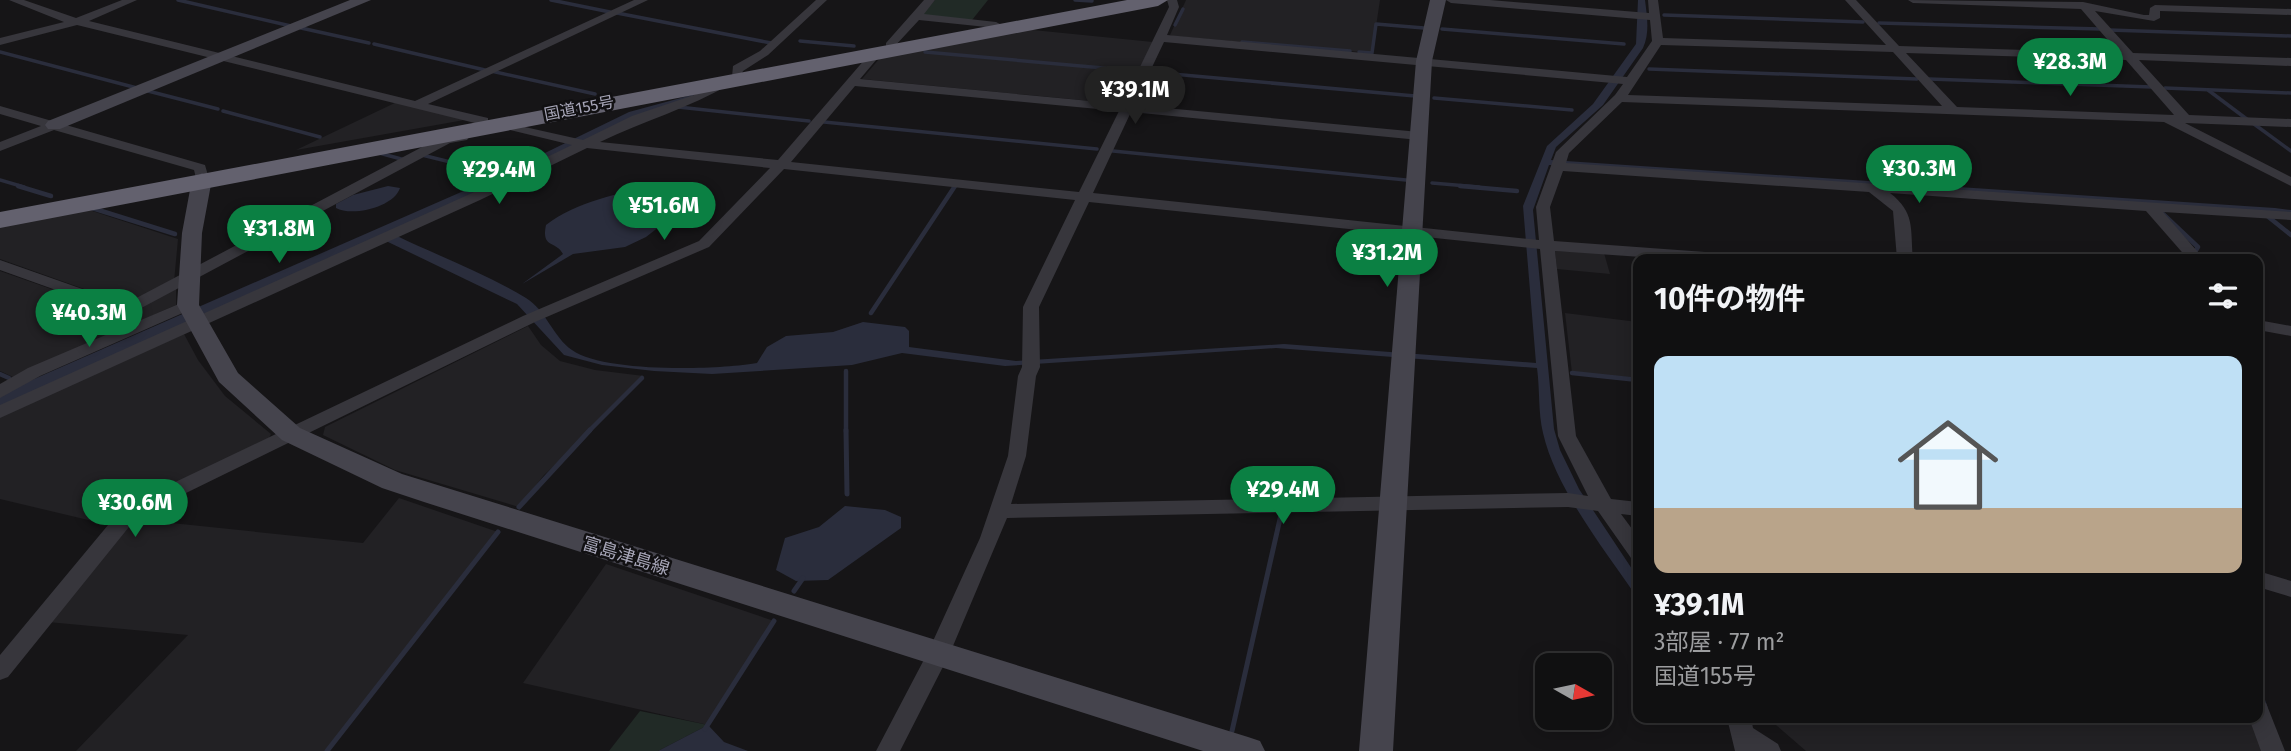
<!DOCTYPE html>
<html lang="ja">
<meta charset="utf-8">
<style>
:root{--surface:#101011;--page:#1e1e1f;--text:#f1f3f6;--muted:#9c9d9f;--line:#303031;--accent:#0b8043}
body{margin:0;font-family:"Fira Sans","Noto Sans JP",sans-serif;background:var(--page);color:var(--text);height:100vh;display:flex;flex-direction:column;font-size:26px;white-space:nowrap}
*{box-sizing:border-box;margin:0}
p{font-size:23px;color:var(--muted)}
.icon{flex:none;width:38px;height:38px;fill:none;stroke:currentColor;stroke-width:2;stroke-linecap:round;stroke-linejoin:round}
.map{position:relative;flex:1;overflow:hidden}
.panel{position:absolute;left:1633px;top:254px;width:630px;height:469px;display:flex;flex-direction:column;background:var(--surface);border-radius:14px;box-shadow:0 4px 18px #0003,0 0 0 2px var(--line)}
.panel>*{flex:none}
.needle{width:46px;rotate:99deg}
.buttons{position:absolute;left:1535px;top:653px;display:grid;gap:14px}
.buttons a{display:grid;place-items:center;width:77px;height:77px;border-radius:14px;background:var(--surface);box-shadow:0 4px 18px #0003,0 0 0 2px var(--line);font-size:35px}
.price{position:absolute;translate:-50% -60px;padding:0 16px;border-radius:24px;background:var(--accent);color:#fff;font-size:23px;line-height:46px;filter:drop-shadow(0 2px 4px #0008)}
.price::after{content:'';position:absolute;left:50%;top:42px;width:21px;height:16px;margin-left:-10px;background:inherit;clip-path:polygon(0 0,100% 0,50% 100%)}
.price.selected{background:#222;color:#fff}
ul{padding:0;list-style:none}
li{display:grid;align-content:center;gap:14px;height:371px;padding:0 21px}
li span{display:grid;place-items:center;height:217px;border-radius:14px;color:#555}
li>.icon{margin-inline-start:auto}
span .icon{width:126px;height:126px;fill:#fffc;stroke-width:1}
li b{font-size:30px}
h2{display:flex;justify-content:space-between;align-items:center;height:84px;padding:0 21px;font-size:30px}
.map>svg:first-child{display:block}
</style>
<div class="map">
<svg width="2291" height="751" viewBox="0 0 2291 751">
<rect width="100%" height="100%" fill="#161517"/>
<!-- built -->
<g fill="#222124">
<polygon points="1186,0 1380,0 1372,53 1173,36 1170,35"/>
<polygon points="1023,29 1153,42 1122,104 862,79 880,58"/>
<polygon points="399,101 470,119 296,150"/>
<polygon points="83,208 178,239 174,282 129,305 0,259 0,225"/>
<polygon points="1555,251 1604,253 1610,274 1557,269"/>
<polygon points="0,271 125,315 176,288 176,305 13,377 0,371"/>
<polygon points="1565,313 1638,322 1638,380 1572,373"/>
<polygon points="528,326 541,345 560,361 595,370 644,376 592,431 544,475 519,507 395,470 323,435 325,427"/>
<polygon points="184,334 198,360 225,396 271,434 269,438 123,509 105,524 0,499 0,415"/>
<polygon points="399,498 498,532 327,751 76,751 188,635 48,622 133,519 363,543"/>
<polygon points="606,564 774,621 708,725 523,683"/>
<polygon points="1768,718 2250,718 2262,751 1806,751"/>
</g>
<!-- green -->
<g fill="#212a26">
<polygon points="935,0 988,0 972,20 922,15"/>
<polygon points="640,711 708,725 658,751 609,751"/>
</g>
<!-- water -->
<g fill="#2a2d3c">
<path d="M1638,0H1645C1647,17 1650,32 1643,48L1603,105L1556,147L1551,160L2275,208L2291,210V214L1549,165L1533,210L1554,429L1560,450L1579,489L1638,578V599C1606,551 1556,490 1543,433C1538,412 1540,390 1537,368L1276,348L1005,366L902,353L852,365L712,374L654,371L602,365L564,355L517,304L386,241L0,409V396L25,383L500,175L629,112L699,93L395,235C438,256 485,273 526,298C546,310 553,337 572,350C604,373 718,370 757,363L767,347L786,336L833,332L863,322L905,327L909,331V347L1016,361L1284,344L1536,363L1523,206L1547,146L1593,104L1636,44Z"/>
<path d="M656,185H671L683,196L678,212L646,237L625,247L573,254L522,284L563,254C556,240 541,249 546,225C577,201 618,194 656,185Z"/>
<path d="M388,186L400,188C394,207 352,217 336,208V204L353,195Z"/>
<polygon points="845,506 885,510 901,517 901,528 828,580 796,581 776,570 785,538 819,527"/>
<polygon points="708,725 724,742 748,751 658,751"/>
</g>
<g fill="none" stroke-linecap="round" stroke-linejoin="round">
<!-- stream-far2 -->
<g stroke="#2a2d3c" stroke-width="3.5">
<polyline points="178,0 291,26"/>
<polyline points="551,0 610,12"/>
<polyline points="1075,0 1092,1"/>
<polyline points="617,13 771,43"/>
<polyline points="1664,15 1863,22"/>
<polyline points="1879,23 2101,29"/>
<polyline points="1175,25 1183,9"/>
<polyline points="301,28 369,43"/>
<polyline points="1442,29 1624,44"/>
<polyline points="2109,30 2291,36"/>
<polyline points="800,41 854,46"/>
<polyline points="1242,42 1350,51"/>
<polyline points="374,44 485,70"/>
<polyline points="0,52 137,88"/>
<polyline points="925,52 1137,71"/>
<polyline points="1359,52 1372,53 1376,24 1424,28"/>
<polyline points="1649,69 1917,79"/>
<polyline points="491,71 595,94"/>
<polyline points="1150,72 1415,96"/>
<polyline points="1929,79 2152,87"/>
<polyline points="2165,88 2291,93"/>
<polyline points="2208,90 2248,120"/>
<polyline points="148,91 218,109"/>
<polyline points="1434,98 1572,110"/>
<polyline points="678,107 809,121"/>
<polyline points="223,111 320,137"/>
<polyline points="824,122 1097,149"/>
<polyline points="2254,124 2291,151"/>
<polyline points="1113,151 1406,180"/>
<polyline points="379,153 405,160"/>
<polyline points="422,155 495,173"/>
<polyline points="0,180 24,187"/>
<polyline points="1432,183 1479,187"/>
</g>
<!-- stream-far1 -->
<g stroke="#2a2d3c" stroke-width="4.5">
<polyline points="18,186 51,196"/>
<polyline points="1460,186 1517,191"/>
<polyline points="92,208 175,234"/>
<polyline points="2163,214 2198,247 2195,252 2201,259"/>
<polyline points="2266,215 2291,235"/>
<polyline points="871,313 955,186"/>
<polyline points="846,371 846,432"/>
<polyline points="1572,373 1638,380"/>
<polyline points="0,374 9,378"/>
<polyline points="588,432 642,378"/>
</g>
<!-- stream -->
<g stroke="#2a2d3c" stroke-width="5">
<polyline points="846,430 847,494"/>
<polyline points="519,507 590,430"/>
<polyline points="794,591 803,578"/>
<polyline points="2258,688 2265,707"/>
<polyline points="705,729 774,621"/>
<polyline points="1232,731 1282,510"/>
<polyline points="327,751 498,532"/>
</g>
<!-- street -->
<g fill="#37363c" fill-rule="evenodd">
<polygon points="9,0 24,0 76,18 122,0 137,0 89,21 415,101 634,0 648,0 428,104 488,118 488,124 483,125 77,25 0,45 0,38 64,22"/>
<polygon points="816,0 827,0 768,55 743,71 740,77 732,77 733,66 760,51"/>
<polygon points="924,0 935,0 924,14 996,22 1002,25 996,28 919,20 894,47 886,47 886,43"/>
<path d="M1167,0H1177L1179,7L1167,35L1627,77L1652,41L1650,20L1451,3L1446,0H1490L1649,13L1648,0H1658L1663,38L1886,45L1845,0H1856L1899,46L2119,53L2081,9L1913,3L1908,0L2083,2L2144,15H2149L2150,8L2155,5L2291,9V15L2160,11V18L2154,21L2095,11L2133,53L2291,58V66L2139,60L2189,115L2291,119V127L2185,123L2291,177V186L2164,122L1622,102L1569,153L1566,163L2291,212V220L2163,212L2204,259H2188L2146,211L1890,193C1916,213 1910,230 1913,259H1897L1893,211L1869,192L1563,171L1550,207L1554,241L1733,254L1741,259H1670L1555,251L1576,436L1611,499L1638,502V516L1621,514L1638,537V561L1631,558L1598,511L1568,507L1007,518L950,653L900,751H876L928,652L980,538L1008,456L1018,376L1022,367L1023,307L1075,200L784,169L709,247L535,322L137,517L8,677L0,680V655L123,507L523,316L699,241L770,168L587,148L480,200L0,418V405L470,194L572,145L493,126V120L583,140L632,116L694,95L726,77L732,81L730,84C690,108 643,121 600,142L778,160L872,51L876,49L882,53L860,79L1122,104L1169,7ZM1164,42L1623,84L1615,95L1556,152L1536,207L1539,240L1093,193L1131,112L1419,140L1426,136L1419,132L1134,105ZM1661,45L1893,52L1942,106L1628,95ZM1906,53L2126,60L2174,115L1957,107ZM855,86L1119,111L1079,192L791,162ZM1089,202L1540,249L1558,436L1588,496L1568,493L1011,504L1026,456L1036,376L1040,367L1039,307Z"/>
<polygon points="0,106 205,165 209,179 207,182 197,182 194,170 54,130 0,151 0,142 41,126 0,114"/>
<polygon points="462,133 469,137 467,140 450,143 132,313 120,313 0,270 0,260 125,304 441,137"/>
<polygon points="188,300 196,305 194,308 40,376 0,398 0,384 28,368"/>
<polygon points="2258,320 2291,326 2291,336 2258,330"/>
<polygon points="2258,571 2291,581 2291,597 2258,587"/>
<polygon points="2258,700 2266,703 2285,751 2261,751 2249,718 2258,718"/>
<polygon points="1727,718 1751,718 1753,728 1778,744 1781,751 1735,751"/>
</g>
<!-- secondary -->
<g fill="#45444d" fill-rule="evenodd">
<polygon points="350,0 371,0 60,129 48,129 45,125 48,121"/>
<polygon points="1430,0 1446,0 1432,61 1393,751 1359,751 1416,61"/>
<polygon points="202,173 212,179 202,233 199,305 238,373 300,428 402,474 1248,737 1260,741 1265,751 1203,751 424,502 382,488 282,440 219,382 177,305 182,233 192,179"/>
</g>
<!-- highway -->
<polygon fill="#63616e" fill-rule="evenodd" points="1127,0 1168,0 1158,6 0,228 0,212"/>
</g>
<g text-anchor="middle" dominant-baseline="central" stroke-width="5" stroke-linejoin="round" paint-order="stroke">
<!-- far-street labels -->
<g font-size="16" fill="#a7a6b8" stroke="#111012">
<text transform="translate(579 108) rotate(-11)">国道155号</text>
</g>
<!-- street labels -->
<g font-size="18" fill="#a7a6b8" stroke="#111012">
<text transform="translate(626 556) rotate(17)">富島津島線</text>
</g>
</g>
</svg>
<div class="buttons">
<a><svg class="needle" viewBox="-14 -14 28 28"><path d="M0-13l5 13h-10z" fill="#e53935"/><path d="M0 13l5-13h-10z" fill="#9c9d9f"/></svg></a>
</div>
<b class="price" style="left:2070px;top:98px">¥28.3M</b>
<b class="price selected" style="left:1135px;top:126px">¥39.1M</b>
<b class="price" style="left:1919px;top:205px">¥30.3M</b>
<b class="price" style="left:499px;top:206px">¥29.4M</b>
<b class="price" style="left:664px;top:242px">¥51.6M</b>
<b class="price" style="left:279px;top:265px">¥31.8M</b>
<b class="price" style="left:1387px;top:289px">¥31.2M</b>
<b class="price" style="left:89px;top:349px">¥40.3M</b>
<b class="price" style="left:1283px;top:526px">¥29.4M</b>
<b class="price" style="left:135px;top:539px">¥30.6M</b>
<section class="panel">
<h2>10件の物件<svg class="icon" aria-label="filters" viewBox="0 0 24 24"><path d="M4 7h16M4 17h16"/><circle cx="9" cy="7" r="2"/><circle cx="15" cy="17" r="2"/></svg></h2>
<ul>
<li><span style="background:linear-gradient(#bfe0f5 70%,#b9a48a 0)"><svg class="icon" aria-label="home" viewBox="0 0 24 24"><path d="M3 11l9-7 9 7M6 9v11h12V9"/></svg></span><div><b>¥39.1M</b><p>3部屋 · 77 m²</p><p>国道155号</p></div></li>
</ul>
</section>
</div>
